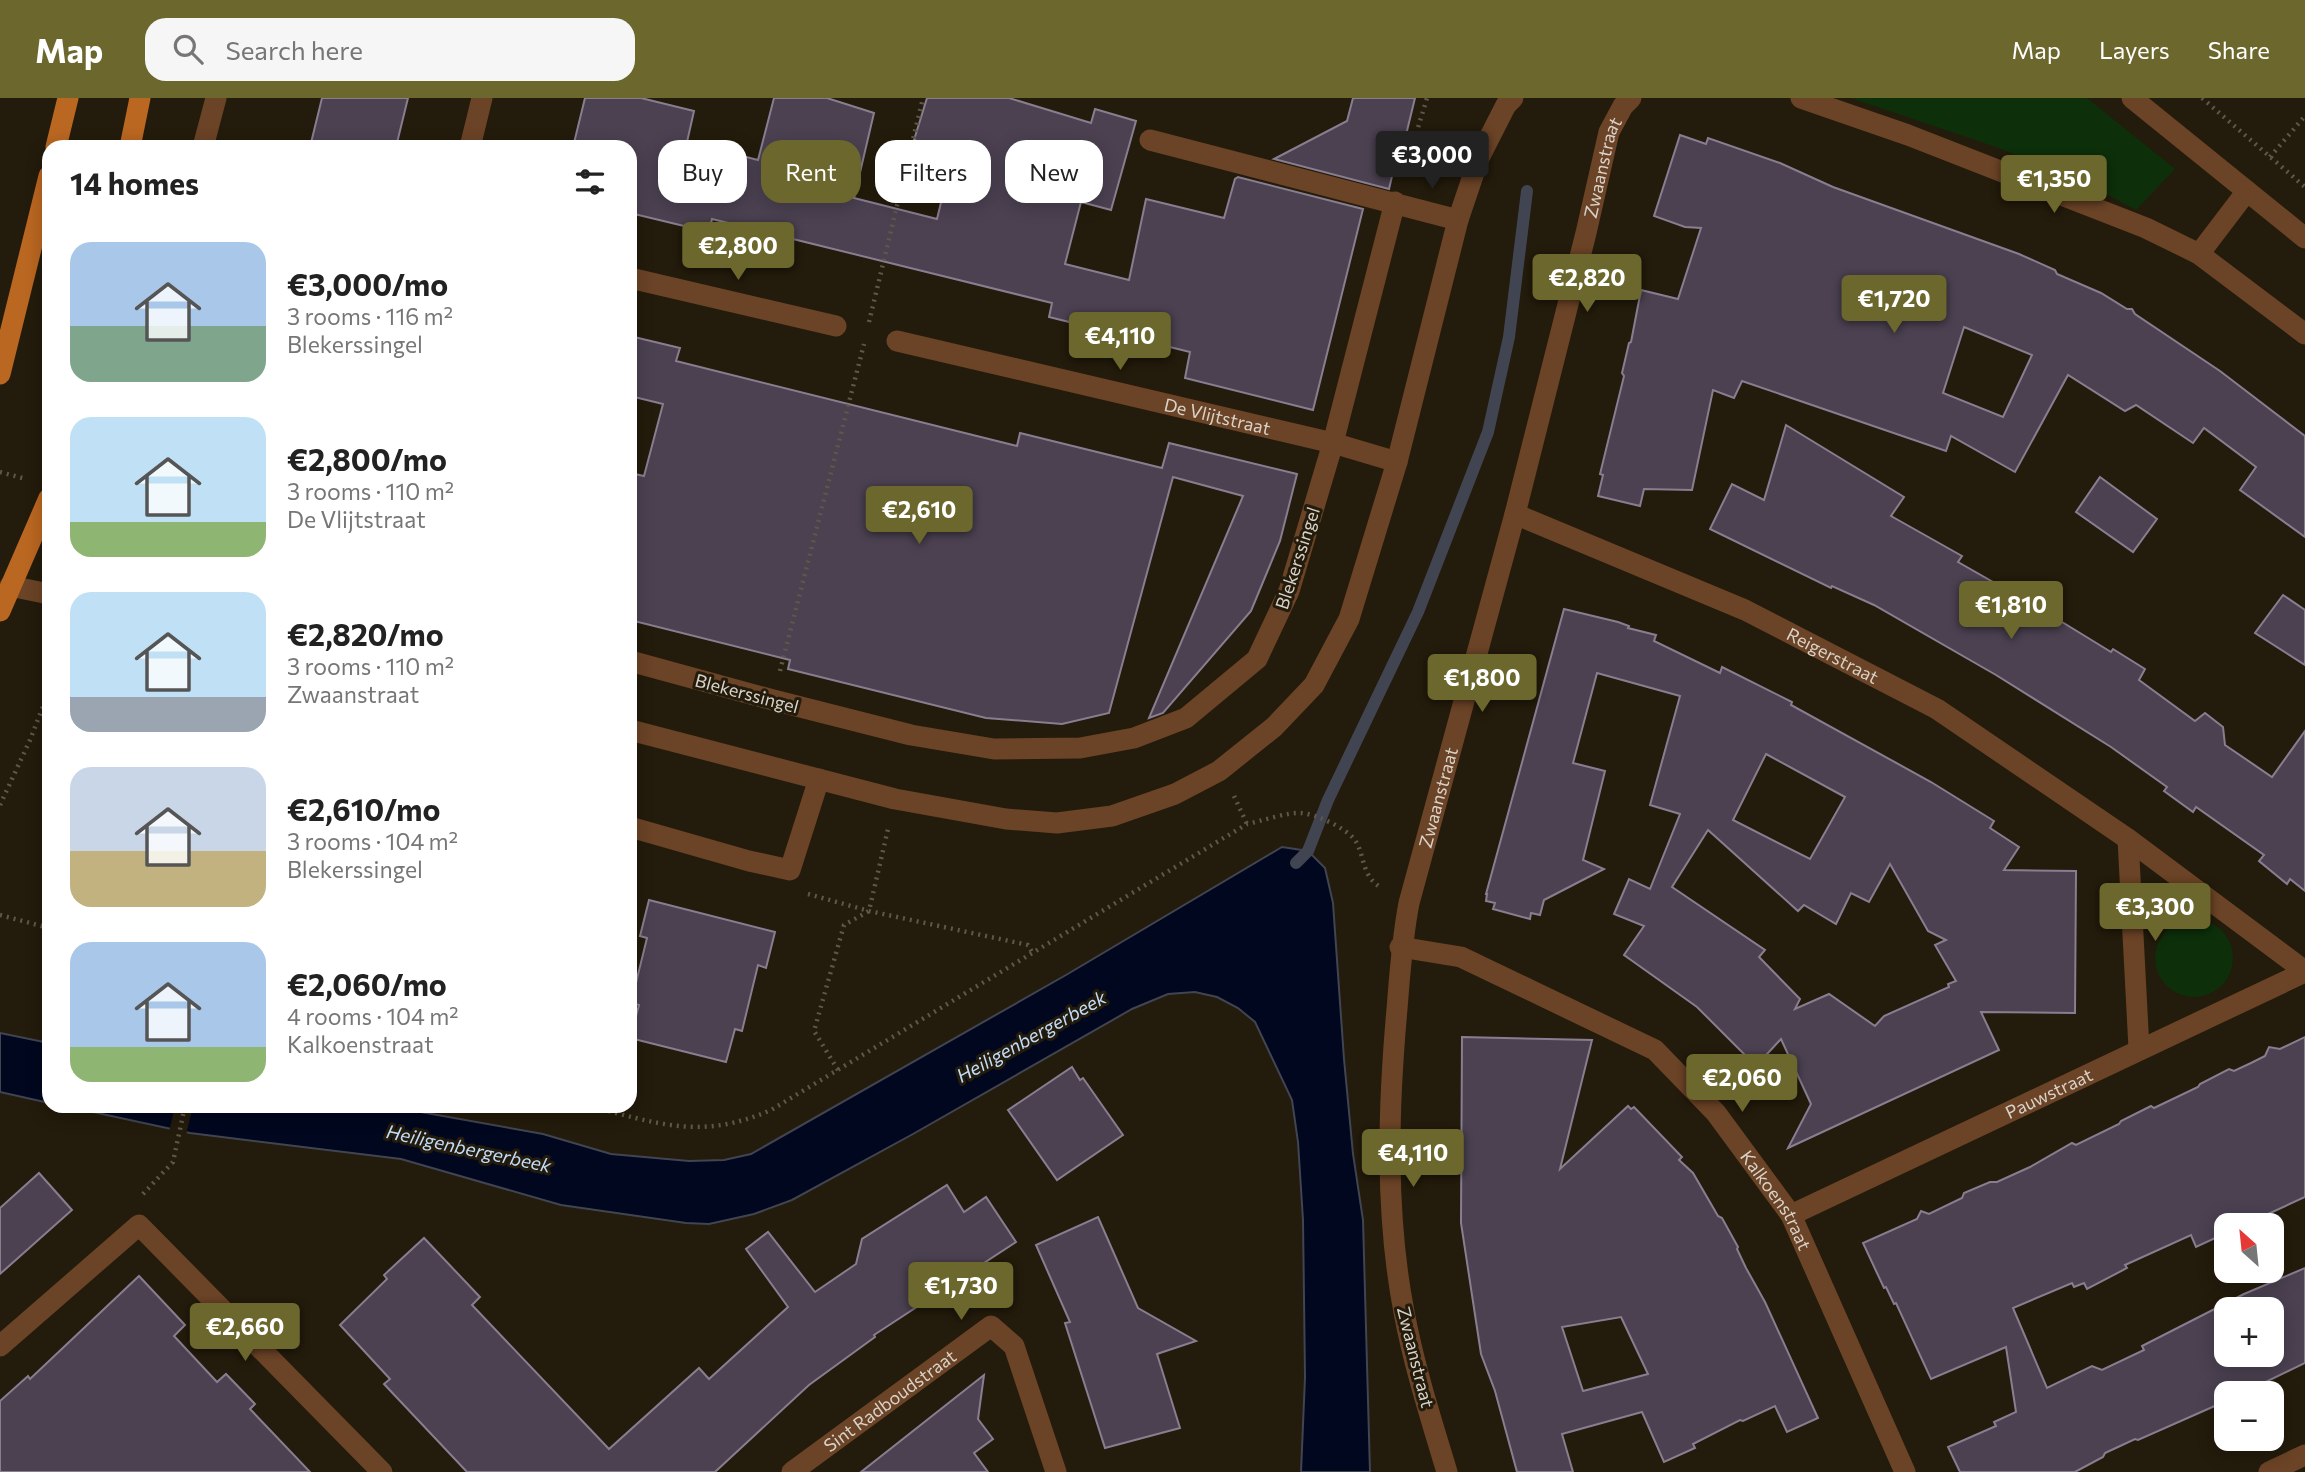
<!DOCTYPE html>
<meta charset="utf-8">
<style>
:root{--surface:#fff;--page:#f6f6f6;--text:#222;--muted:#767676;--accent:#6c672d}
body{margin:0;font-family:Commissioner,sans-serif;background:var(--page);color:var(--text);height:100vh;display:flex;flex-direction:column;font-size:26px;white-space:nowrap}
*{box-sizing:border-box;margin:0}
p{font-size:23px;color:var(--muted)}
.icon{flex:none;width:38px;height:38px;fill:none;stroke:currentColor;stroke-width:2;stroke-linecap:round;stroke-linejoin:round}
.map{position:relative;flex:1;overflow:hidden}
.drawer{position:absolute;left:42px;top:42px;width:595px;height:973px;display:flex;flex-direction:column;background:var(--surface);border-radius:21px;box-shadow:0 4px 18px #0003}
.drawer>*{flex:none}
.guide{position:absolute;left:658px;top:42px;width:665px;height:63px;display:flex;gap:14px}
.needle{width:46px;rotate:333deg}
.buttons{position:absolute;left:2214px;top:1115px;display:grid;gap:14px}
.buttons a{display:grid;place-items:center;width:70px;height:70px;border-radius:14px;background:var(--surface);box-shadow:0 4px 18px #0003;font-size:35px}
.price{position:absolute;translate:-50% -60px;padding:0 16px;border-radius:7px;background:var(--accent);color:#fff;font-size:23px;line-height:46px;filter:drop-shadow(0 2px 4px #0008)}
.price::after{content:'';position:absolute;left:50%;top:42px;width:21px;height:16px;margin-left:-10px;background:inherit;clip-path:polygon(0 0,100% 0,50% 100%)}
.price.current{background:#222;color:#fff}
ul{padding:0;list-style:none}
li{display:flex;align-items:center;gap:21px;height:175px;padding:0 28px}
li span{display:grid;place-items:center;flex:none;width:196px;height:140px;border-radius:21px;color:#555}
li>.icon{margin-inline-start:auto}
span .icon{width:84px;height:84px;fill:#fffc;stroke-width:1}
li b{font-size:30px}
h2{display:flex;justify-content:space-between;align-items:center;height:84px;padding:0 28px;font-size:30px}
.pill{padding:0 24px;border-radius:21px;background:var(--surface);box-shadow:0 4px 18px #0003;font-size:24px;line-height:63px}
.pill.current{background:var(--accent);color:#fff}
header{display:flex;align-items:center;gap:42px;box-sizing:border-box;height:98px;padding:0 35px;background:var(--accent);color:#fff}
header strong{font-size:33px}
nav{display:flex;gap:38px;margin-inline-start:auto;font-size:24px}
.search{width:490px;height:63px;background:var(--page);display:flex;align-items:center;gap:18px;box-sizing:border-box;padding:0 24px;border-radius:21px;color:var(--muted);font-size:26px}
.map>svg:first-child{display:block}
</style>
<header>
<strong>Map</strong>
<div class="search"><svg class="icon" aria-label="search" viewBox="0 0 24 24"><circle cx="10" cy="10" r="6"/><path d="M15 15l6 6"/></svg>Search here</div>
<nav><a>Map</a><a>Layers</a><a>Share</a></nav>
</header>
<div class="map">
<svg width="2305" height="1374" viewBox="0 0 2305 1374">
<rect width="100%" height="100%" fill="#231b0b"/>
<!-- green -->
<g fill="#0d300a">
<polygon points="1851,0 2087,0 2175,71 2136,112 2093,89 1996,49"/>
<circle cx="2194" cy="860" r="39"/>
</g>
<!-- water -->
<g fill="#00071e" stroke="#414451" stroke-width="2">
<polygon points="1282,749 1308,753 1325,770 1333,805 1344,961 1353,1056 1363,1122 1370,1374 1301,1374 1305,1279 1303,1122 1298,1044 1292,1002 1255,924 1238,910 1217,899 1195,894 1168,896 1132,911 913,1036 792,1102 754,1116 709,1126 686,1125 561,1107 401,1061 190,1035 65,1008 387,1008 543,1036 611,1056 689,1063 724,1062 751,1056 1066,877"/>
<polygon points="0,935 49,945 49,1005 0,994"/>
</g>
<!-- pier -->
<polygon fill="#231b0b" points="175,1008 193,1008 186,1037 169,1034"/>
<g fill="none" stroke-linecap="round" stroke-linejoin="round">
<!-- stream -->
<polyline stroke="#414451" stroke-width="12" points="1296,765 1308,753 1328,702 1418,514 1488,334 1509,239 1527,93"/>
</g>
<!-- building -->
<g fill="#4b4151" stroke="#897e90" stroke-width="2" fill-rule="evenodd">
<polygon points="322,0 408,0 396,49 310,49"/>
<polygon points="585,0 641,0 694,13 687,44 758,62 774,0 827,0 874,15 854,100 937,121 953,55 914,42 927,0 1009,0 1091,25 1095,11 1136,23 1111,112 1081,104 1065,166 1129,182 1146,101 1224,120 1235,81 1238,79 1363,111 1313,312 1185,280 1190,254 1049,219 1052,205 712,121 709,134 630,115 630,49 573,49"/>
<polygon points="1353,0 1415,0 1405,41 1401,40 1389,91 1274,61 1347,23"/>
<path d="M1680,37L1706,46L1708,40L1780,65L1833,89L2019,156L2055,172L2057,176L2101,195L2127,211H2132L2135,216L2220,273L2305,338V439L2240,392L2256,369L2204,330L2193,345L2136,307L2125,313L2068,277L2015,374L1951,338L1946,353L1742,283L1734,300L1713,292L1692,392L1644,391L1640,408L1598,398L1603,377L1600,376L1624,278L1622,275L1629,245L1631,244L1641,192L1678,201L1701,130L1685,129L1654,118ZM1964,229L2032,257L2003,319L1943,295Z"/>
<polygon points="630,238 680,250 676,263 1017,348 1020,335 1162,370 1169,345 1297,376 1280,443 1251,513 1163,615 1149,620 1243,398 1173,379 1109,615 1062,626 986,620 788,571 790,562 630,522 630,375 644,378 663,306 630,298"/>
<polygon points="1786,327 1904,399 1891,418 1962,458 1958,464 2049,516 2111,554 2113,551 2145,571 2139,582 2195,623 2205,615 2223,629 2225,647 2272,679 2305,633 2305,793 2290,781 2287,786 2259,763 2264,757 2196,709 2193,714 2164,693 2167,689 2111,649 1996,577 1874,507 1832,488 1831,490 1710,431 1732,386 1764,402"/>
<polygon points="2100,379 2157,421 2133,454 2076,414"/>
<polygon points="2283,497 2305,512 2305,567 2255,535"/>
<path d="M1564,511L1618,524L1629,528L1628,530L1656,537L1654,543L1720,575L1722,569L1792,604L1791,607L1931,684L1994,723L1990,730L2019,749L2004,772L2076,773L2075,915L1981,914L1999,952L1788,1050L1811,1006L1781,941L1756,968L1697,909L1624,857L1644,828L1614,816L1629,781L1650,791L1680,716L1650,707L1680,598L1597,575L1573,665L1605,673L1583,762L1604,771L1544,802L1540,817L1531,815L1530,821L1493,811L1495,805L1486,803L1487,796H1486ZM1766,656L1845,699L1810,761L1733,722ZM1708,732L1798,813L1804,807L1836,826L1851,795L1869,804L1890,766L1928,833L1946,842L1935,847L1956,883L1948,886L1949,889L1884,918L1875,928L1829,896L1795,911L1800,901L1759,859L1765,852L1672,789Z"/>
<polygon points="649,802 775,834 766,870 758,867 742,933 735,931 726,964 630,940 639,907 631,905 647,840 640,838"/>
<path d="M1462,939L1592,942L1560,1071L1628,1008L1631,1011L1634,1009L1682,1059L1679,1062L1693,1075L1718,1118L1722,1120L1738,1149L1737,1151L1746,1170L1765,1204L1818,1320L1787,1334L1775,1308L1743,1323L1740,1322L1693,1346L1695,1350L1664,1364L1642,1314L1562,1336L1573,1374H1517L1495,1293L1481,1256L1461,1125ZM1621,1219L1648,1276L1583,1293L1562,1229Z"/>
<path d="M2305,939V1099L2244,1127H2226V1135L2196,1149L2191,1137L2125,1167L2127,1170L2087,1191L2084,1185L2074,1189L2072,1185L2013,1210L2047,1290L2092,1268L2102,1272L2144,1252L2142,1248L2244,1196L2305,1170V1265L2243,1295H2226V1303L2138,1342L2135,1341L2118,1349L2105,1355L2103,1359L2075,1374H1960L1948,1349L1996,1328L1994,1324L2016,1314L2006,1249L1931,1281L1896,1205L1894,1206L1886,1189L1884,1190L1863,1145L1917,1121L1921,1113L1929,1116L1962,1100L1964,1095L1990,1084H1997L2030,1069L2072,1045L2076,1047L2119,1026L2121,1023L2151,1008L2154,1010L2198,989L2200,986L2229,971L2234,973L2251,965L2265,958L2269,949L2280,951ZM2226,1211H2272V1256H2226Z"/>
<polygon points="1072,969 1080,982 1083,980 1123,1037 1057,1082 1008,1012"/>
<polygon points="39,1075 72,1112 0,1176 0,1110"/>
<polygon points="947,1087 964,1114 986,1099 1016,1144 874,1237 875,1239 809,1287 715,1374 467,1374 384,1286 390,1281 340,1227 387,1181 384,1177 424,1140 480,1199 472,1207 609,1351 699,1270 709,1281 788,1209 746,1151 768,1134 815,1194 856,1166 862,1141"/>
<polygon points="1098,1119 1138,1210 1196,1243 1157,1256 1180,1330 1105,1350 1065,1225 1070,1224 1036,1147"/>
<polygon points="139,1178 185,1227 174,1238 217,1284 226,1276 255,1306 250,1311 310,1374 0,1374 0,1303 28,1278 30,1281"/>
<polygon points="984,1277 978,1321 993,1341 974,1355 988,1374 861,1374"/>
</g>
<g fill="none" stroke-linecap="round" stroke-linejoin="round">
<!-- path -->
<g stroke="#5f5749" stroke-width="4.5" stroke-dasharray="2 5" stroke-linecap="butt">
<polyline points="2202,0 2305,89"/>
<polyline points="2270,59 2305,18"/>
<polyline points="1404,76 1427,0"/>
<polyline points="869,224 923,0"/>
<polyline points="0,374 26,381"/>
<polyline points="780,573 864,246"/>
<polyline points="1234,698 1247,726"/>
<polyline points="0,707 30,642 49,593"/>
<polyline points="808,796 869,813 1028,847 1032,854"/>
<polyline points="0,817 49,830"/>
<polyline points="838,972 814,933 844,827 869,813 888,731"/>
<path d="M588,1008C658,1025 700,1043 771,1012L1247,726C1262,723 1287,714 1301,715C1316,716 1346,730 1355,742C1365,757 1361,777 1380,789"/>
<polyline points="143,1096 173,1064 185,1008"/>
</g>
<!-- minor -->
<g stroke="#6b4326" stroke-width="21">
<polyline points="1801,0 1908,37 2146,130 2199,156 2305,236"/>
<polyline points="2132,0 2305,140"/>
<polyline points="1150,42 1458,122"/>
<polyline points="203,49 216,0"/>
<polyline points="470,49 482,0"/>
<polyline points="2199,156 2247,93"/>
<polyline points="630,180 836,228"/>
<path id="s1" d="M897,243L1333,345L1397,364"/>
<path id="s2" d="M1515,416L1745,512L1937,611L2128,741L2305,873"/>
<polyline points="10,488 49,496"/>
<polyline points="630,563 773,602 911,637 994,651 1080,650 1134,640 1186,620 1257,561 1289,493 1333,345 1395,104"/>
<polyline points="630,632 895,701 1006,721 1057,725 1112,718 1175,696 1219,673 1274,629 1314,587 1349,521 1397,364 1458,122 1479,60 1506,7 1513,0"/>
<polyline points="630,729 749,763 790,772 819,681"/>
<polyline points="2128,741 2139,951"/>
<path id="s3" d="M1400,849L1461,859L1655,952L1716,1015L1791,1117L1905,1374"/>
<path id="s4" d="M1791,1117L2305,874"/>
<polyline points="0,1248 139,1127 382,1374"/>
<path id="s5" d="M792,1374L991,1228L1014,1248L1056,1374"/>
<path id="s6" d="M1447,1374C1431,1321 1414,1268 1404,1214C1385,1115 1388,1011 1397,911C1400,874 1402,841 1409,805L1515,416L1586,135L1609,34L1623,8L1631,0"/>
<polyline points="2269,1374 2305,1357"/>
</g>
<!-- major -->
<g stroke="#ba6721" stroke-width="21">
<polyline points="56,49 68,0"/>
<polyline points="130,49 140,0"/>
<polyline points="0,276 49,78"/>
<polyline points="0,513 49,400"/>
</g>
</g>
<g text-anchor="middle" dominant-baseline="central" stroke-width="6" stroke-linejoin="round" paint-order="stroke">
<!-- street labels -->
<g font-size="18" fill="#d8d2c8" stroke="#231b0b">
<text stroke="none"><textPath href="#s6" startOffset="1337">Zwaanstraat</textPath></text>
<text stroke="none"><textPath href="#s1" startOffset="329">De Vlijtstraat</textPath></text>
<text transform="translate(1297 460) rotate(-72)">Blekerssingel</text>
<text stroke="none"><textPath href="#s2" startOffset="348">Reigerstraat</textPath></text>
<text transform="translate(747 595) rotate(15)">Blekerssingel</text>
<text stroke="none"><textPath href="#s6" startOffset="686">Zwaanstraat</textPath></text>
<text stroke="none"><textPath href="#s4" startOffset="285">Pauwstraat</textPath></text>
<text stroke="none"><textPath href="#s3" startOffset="471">Kalkoenstraat</textPath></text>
<text transform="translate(1416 1259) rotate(76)">Zwaanstraat</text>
<text stroke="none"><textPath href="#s5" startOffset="121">Sint Radboudstraat</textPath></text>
</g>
<!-- water labels -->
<g font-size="19" font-style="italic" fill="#c2dcfa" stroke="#231b0b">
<text transform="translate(1031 938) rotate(-29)">Heiligenbergerbeek</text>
<text transform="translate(469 1050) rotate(12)">Heiligenbergerbeek</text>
</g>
</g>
</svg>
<div class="buttons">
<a><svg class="needle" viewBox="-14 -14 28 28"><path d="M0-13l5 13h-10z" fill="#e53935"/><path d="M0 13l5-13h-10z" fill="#767676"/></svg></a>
<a>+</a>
<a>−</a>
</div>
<b class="price current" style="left:1432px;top:93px">€3,000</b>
<b class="price" style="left:2054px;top:117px">€1,350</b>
<b class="price" style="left:738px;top:184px">€2,800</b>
<b class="price" style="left:1587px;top:216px">€2,820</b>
<b class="price" style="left:1894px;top:237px">€1,720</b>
<b class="price" style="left:1120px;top:274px">€4,110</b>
<b class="price" style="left:919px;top:448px">€2,610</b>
<b class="price" style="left:2011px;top:543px">€1,810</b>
<b class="price" style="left:1482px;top:616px">€1,800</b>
<b class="price" style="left:2155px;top:845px">€3,300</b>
<b class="price" style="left:1742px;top:1016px">€2,060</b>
<b class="price" style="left:1413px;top:1091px">€4,110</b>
<b class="price" style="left:961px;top:1224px">€1,730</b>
<b class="price" style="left:245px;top:1265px">€2,660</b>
<div class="guide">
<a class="pill">Buy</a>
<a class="pill current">Rent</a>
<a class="pill">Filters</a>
<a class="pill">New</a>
</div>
<section class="drawer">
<h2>14 homes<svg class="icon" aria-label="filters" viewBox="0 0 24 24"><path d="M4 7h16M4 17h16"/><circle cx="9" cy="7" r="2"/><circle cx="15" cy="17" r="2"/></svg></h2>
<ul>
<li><span style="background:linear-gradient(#a9c7e8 60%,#7fa58c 0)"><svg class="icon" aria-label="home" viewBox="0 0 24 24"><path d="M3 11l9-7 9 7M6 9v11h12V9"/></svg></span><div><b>€3,000/mo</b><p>3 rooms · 116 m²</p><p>Blekerssingel</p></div></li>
<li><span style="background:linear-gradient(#bfe0f5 75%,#8fb573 0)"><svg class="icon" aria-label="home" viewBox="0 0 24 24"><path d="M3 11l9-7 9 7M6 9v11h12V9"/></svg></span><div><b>€2,800/mo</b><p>3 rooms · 110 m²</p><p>De Vlijtstraat</p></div></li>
<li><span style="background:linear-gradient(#bfe0f5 75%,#9aa5b1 0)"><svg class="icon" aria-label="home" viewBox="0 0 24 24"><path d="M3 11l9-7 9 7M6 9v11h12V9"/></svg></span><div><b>€2,820/mo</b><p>3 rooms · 110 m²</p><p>Zwaanstraat</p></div></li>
<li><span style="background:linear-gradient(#c9d6e8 60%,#c2b280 0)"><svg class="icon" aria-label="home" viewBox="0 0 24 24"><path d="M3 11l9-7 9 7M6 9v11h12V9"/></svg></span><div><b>€2,610/mo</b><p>3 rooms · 104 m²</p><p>Blekerssingel</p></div></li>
<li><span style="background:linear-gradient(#a9c7e8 75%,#8fb573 0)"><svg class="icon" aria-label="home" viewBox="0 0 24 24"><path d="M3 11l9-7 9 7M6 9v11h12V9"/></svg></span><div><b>€2,060/mo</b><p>4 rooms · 104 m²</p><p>Kalkoenstraat</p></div></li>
</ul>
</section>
</div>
